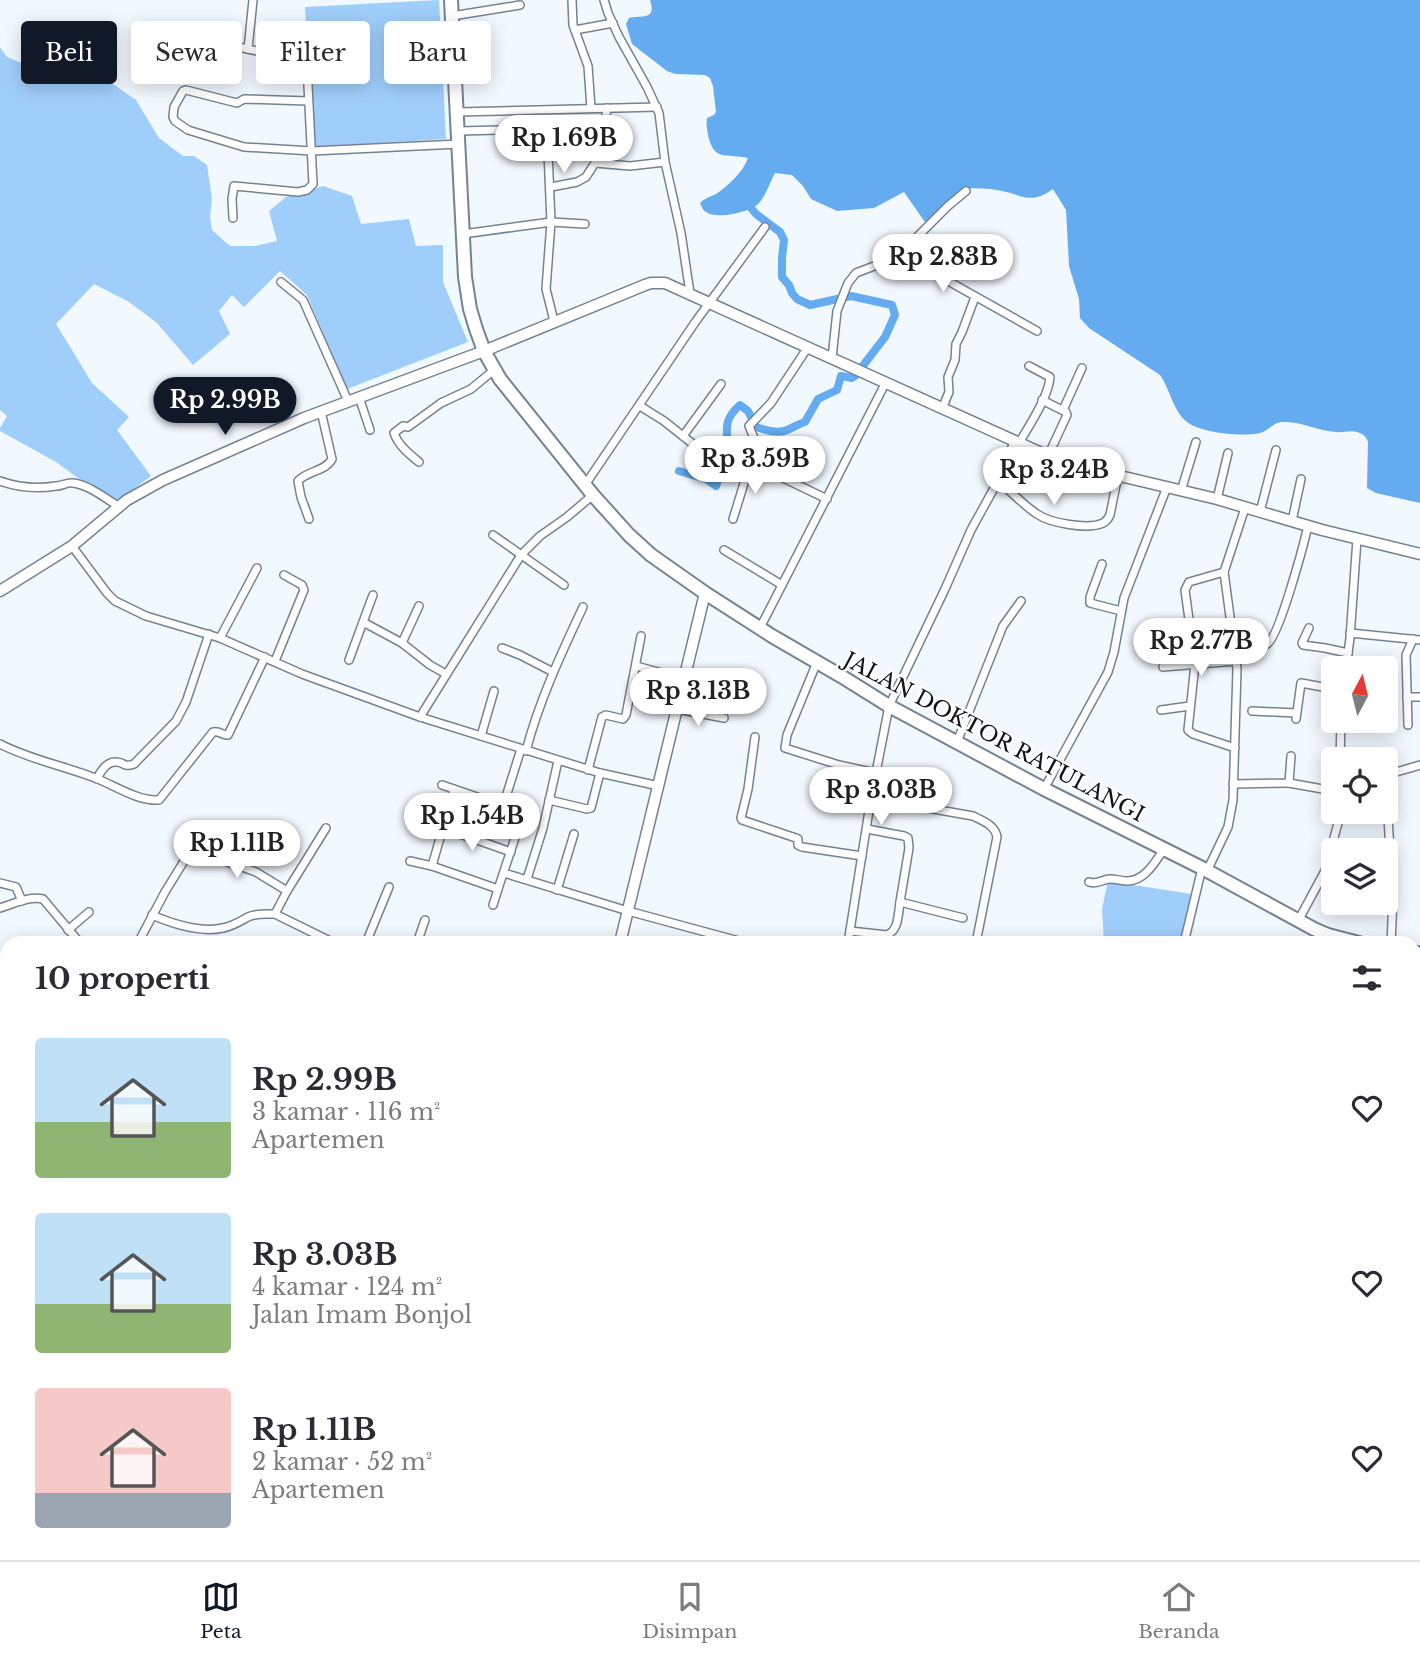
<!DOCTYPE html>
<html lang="id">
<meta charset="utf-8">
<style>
:root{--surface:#fff;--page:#f2f2f3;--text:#2b2b33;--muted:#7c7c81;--line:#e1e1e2;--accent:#111827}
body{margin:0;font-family:"Libre Baskerville",serif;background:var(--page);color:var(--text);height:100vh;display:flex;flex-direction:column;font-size:26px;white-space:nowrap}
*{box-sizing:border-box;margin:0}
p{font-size:23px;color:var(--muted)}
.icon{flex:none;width:38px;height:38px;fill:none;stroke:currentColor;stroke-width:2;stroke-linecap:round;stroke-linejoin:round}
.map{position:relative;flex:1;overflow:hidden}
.side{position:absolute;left:0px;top:936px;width:1421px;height:625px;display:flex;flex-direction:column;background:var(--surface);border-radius:21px 21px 0 0;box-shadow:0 4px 18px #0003}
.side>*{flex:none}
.top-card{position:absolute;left:21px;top:21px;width:700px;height:63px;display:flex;gap:14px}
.needle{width:46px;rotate:7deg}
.buttons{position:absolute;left:1321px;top:656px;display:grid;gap:14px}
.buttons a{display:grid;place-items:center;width:77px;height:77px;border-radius:7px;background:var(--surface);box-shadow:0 4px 18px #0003;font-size:35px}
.price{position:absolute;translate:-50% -60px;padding:0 16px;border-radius:24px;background:#fff;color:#222;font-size:23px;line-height:46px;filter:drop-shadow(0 2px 4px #0008)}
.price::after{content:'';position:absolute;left:50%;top:42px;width:21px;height:16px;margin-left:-10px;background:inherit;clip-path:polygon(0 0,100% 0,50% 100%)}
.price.selected{background:var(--accent);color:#fff}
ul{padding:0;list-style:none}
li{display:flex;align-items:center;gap:21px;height:175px;padding:0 35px}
li span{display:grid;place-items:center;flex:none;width:196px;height:140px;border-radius:7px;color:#555}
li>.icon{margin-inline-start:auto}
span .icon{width:84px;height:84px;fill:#fffc;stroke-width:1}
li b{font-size:30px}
h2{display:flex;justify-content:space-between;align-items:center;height:84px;padding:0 35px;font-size:30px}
.chip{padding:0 24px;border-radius:7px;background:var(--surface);box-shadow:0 4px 18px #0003;font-size:24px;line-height:63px}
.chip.selected{background:var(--accent);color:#fff}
.tab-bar{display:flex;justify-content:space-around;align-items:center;height:98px;border-top:2px solid var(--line);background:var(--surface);font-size:19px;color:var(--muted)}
.tab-bar a{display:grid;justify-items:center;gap:4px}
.tab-bar .selected{color:var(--accent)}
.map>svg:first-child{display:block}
</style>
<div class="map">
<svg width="1420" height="1560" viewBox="0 0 1420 1560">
<rect width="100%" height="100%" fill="#f1f8fe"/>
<!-- green -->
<g fill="#a0cefb">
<polygon points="439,0 446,139 312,147 305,7"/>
<polygon points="0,47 7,57 41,71 60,65 100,75 136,100 159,138 183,156 194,156 207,165 212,199 210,217 212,230 230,246 255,246 277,241 269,211 286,197 323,186 352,196 361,224 409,219 416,246 443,245 443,282 468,342 347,389 307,295 280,271 244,307 232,295 219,311 230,334 193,365 157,323 129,302 94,284 56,324 92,383 129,417 117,430 151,476 118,501 78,478 56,462 0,431 0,428 7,416 0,410"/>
<polygon points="1108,881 1191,894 1179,943 1104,943 1102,909"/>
<polygon points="98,1554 163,1554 181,1560 96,1560"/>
<polygon points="213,1554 261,1554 267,1560 201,1560"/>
</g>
<!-- water -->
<path fill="#64acef" d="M650,0H1420V503L1376,493L1367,488L1368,442C1366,436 1363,434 1357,432C1350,430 1343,433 1336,432C1317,431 1302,421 1283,422C1273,422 1269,431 1260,433C1242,437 1201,433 1187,422C1173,411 1170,389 1160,375L1089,328L1080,318L1079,299L1069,266L1066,210L1053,189C1029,206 1022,194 997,190C988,188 977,189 968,188L927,225L904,192L874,208L837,211L811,199L803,186L792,175L775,173C770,182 766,195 759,203C751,212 717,220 706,212C702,209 702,207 700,203C705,198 710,197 716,194C728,186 743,172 748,158C728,153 714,163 708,135C707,128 706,124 707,118L714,115L716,112L713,86L710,78L705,75L675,74L667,71L632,44L626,24L629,18C641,15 657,21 650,0Z"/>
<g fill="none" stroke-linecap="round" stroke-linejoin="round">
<!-- canal -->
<path stroke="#64acef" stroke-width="8" d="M679,471L706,479L716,486C719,476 725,469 727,459C731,436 718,424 740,405L748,411L756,427C766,430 777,434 787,430C794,427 798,424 805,422L818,399L837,390L841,376L852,378L855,376L885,337L895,315L892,305L851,296L810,305L797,299L792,293L789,285L782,277V258L784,240L780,232L756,214L751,208"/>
<!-- river -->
<g stroke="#64acef" stroke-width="14">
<polyline points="1414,1006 1420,998"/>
<polyline points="890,1554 891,1560"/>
</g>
<!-- street casing -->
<g stroke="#748392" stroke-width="10">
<g id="street">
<polyline points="572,0 573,25 588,66 591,108"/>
<polyline points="604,0 608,13 619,37 647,87 659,113 665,162 681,233 690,293"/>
<polyline points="452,16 520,5"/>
<polyline points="575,30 613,23"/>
<polyline points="248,49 253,0"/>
<polyline points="308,101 244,99 237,103 186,90 183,91 174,107 173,117 175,121 188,130 244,147 312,151 459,144"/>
<polyline points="458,112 657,107"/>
<polyline points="459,131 547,129 551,222 546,289 554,321"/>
<polyline points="595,163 630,166 665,162"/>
<polyline points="551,187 577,182 586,177 600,155 607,108"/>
<polyline points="233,218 232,199 234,186 298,192 307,190 313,184 307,66 303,61 234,46"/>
<polyline points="463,234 551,222 585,224"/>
<polyline points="894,260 948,206 966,191"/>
<polyline points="281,282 303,300 348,401"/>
<polyline points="832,358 837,311 848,283 856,273 890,260 902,261 941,277 1037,331"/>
<polyline points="359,397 370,430"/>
<polyline points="1042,400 1066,412 1067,415 1048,456"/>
<polyline points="640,406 664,421 708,456 746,462 775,474 827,499"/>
<polyline points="942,409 949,392 948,377 955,360 956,344 962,332 975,297"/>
<polyline points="1063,410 1082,368"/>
<polyline points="683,436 721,384"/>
<path d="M1014,442L998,481C1011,491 1023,505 1037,514C1050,523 1088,530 1103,523C1107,521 1108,519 1110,515L1118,475"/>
<path d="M1019,443C1029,426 1049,396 1050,377L1029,366"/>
<path d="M419,462C409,454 398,445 394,433L403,426L408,427L441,403L471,389L494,370"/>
<polyline points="746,462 754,438 749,426 771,403 808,347"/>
<path d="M0,481C17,487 38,489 56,486C62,486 67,482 73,483C89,485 105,498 118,506"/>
<polyline points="585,485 696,321 765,227"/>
<polyline points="1181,491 1196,442"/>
<polyline points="1217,499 1228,453"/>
<polyline points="1260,512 1276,450"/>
<path d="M309,519L301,497L298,481C307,471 326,471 332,459L321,411"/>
<polyline points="733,519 750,464"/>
<polyline points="1292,521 1301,479"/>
<polyline points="493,535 564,585"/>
<polyline points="72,546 107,593 115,601 146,616 220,638 302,674 420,717 600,773 659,786"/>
<polyline points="724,550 782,585"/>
<polyline points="1102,564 1090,597 1090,603 1121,611"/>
<polyline points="1224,572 1245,508"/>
<polyline points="363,622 373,595"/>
<polyline points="760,628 886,382"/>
<polyline points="1309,628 1302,643 1303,645 1325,648 1348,653"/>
<polyline points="1350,633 1420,640"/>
<polyline points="220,638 257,568"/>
<polyline points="402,643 419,606"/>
<path d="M1235,644C1244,645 1259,649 1267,644C1279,638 1304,543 1308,526"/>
<polyline points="502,648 520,655 553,672"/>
<polyline points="349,660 363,622 402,643 430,665 446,674"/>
<polyline points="275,661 304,590 302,585 284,575"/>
<polyline points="817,662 787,735 785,748 839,765 876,773"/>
<polyline points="636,666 684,679"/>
<polyline points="1163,667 1236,661"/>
<polyline points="1346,668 1350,638 1357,539"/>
<polyline points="1386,682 1392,682"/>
<polyline points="1407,697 1420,697"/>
<polyline points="677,709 724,718"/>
<polyline points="1161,710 1190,706"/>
<polyline points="1252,711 1296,713"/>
<polyline points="420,717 521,555 540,536 567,517 593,495"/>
<polyline points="1296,719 1301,683 1334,689"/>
<polyline points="1408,725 1406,655 1413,639"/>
<polyline points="481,736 494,691"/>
<polyline points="755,737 748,789 741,818 742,820 796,838 798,839 798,845 802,847 862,856"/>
<polyline points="957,742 1003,626 1021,601"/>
<path d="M0,744C31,760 65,766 98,779C117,787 138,801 159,800L213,732C219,730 223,736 228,735L265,657"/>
<path d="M526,751C539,701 561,654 583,607"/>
<polyline points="1340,760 1341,721"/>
<polyline points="588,770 602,717 606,715 623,719 626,715 641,636"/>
<polyline points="1386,775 1420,765"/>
<path d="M97,779C100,772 107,761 116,762C125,762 123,768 134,764L176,721L186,702L209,634"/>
<polyline points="1289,783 1334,791"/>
<polyline points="1233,784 1289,783 1291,756"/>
<polyline points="442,785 518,811"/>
<polyline points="454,789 432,866 498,889 516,835"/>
<polyline points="1044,789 1108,672 1114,652 1124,598 1167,487"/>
<path d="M871,798L973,816C983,821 995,825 997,837L976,943"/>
<polyline points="549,800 587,809 591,808 600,773"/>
<polyline points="1388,818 1393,899 1391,943"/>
<polyline points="499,819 521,749"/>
<polyline points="443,828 511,852"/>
<polyline points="867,829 904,836 908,838 909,848 900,902 963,918"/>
<polyline points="410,861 432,866"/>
<polyline points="1207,871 1228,827 1233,800 1237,669 1224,572 1189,582 1185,590 1195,664 1188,730 1193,734 1235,748"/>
<polyline points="504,873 628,911 746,943"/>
<polyline points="527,879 543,828 558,761"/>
<path d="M1089,882C1099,885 1102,879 1110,879C1116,879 1122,881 1127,881C1145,881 1155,862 1164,849"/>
<polyline points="0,883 16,887 22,901"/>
<polyline points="557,890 574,834"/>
<polyline points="287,891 326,828"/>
<polyline points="493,905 498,889"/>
<path d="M0,908C14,904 28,896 43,899L80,943"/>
<path d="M152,915C173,924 200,933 223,928C233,926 239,922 248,917C256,913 266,914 275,914"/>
<polyline points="1298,921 1325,871 1341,812"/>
<polyline points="68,930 89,912"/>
<path d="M850,931L887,935C899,930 898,914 900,902"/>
<polyline points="138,943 165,892 189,853 194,850 256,872 287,891 275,914 334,943"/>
<polyline points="366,943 389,887"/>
<polyline points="417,943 425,920"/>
<polyline points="848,943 871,798 889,706 945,589 971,530 998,481"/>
<polyline points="1184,943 1202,868"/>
<polyline points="1414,981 1420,976"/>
<polyline points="0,1023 7,1027"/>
<polyline points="0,1187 7,1178"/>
<polyline points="0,1267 7,1273"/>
<polyline points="0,1338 7,1346"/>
<polyline points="1418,1364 1420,1363"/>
<polyline points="0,1472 7,1472"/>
<polyline points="35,1554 37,1560"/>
<polyline points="609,1554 609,1560"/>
<polyline points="932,1554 942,1560"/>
<polyline points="1140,1554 1158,1560"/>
<polyline points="1329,1554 1330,1560"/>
<polyline points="346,1560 346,1554"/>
<polyline points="434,1560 434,1554"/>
<polyline points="735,1560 737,1554"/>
<polyline points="818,1560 819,1554"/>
<polyline points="1002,1560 1003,1554"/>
<polyline points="1021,1560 1026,1554"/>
<polyline points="1266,1560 1267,1554"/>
</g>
</g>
<!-- secondary casing -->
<g stroke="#748392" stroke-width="13">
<g id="secondary">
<polyline points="0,591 72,546 127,500 163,480 304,418 484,351 645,285 651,283 665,283 1048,456 1099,471 1217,499 1322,530 1420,554"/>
<polyline points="620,943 705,593"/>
<polyline points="1414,1126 1420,1125"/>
<polyline points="522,1554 522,1560"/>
<polyline points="1162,1560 1163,1554"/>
</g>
</g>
<!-- highway casing -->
<g stroke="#748392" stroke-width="16">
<g id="highway">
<polyline points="451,0 465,277 470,309 476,329 484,351 500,379 593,495 629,535 651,555 705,593 772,636 841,676 889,706 1044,789 1202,868 1314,929 1328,935 1359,943"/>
<polyline points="1414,952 1420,954"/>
<polyline points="1414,1314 1420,1312"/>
<polyline points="1414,1326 1420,1324"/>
<polyline points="0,1550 7,1551"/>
</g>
</g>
<!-- street -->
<use href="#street" stroke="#fff" stroke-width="7"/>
<!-- secondary -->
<use href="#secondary" stroke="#fff" stroke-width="10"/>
<!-- highway -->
<use href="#highway" stroke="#fff" stroke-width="12"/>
</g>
<g text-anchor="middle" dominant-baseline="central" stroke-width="5" stroke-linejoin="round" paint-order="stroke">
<!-- street labels -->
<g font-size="21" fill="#0f141a" stroke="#fff">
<text transform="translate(994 737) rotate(28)">JALAN DOKTOR RATULANGI</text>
</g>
</g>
</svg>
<div class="buttons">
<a><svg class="needle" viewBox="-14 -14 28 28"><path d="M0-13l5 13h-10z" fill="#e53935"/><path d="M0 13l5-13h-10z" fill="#7c7c81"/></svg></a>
<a><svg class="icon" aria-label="locate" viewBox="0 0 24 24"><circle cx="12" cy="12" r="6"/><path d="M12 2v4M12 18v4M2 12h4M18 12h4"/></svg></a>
<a><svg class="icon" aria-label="layers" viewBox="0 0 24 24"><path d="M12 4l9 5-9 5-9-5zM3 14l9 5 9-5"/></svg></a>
</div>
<b class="price" style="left:564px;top:175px">Rp 1.69B</b>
<b class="price" style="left:943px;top:294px">Rp 2.83B</b>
<b class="price selected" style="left:225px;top:437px">Rp 2.99B</b>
<b class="price" style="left:755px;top:496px">Rp 3.59B</b>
<b class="price" style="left:1054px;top:507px">Rp 3.24B</b>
<b class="price" style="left:1201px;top:678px">Rp 2.77B</b>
<b class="price" style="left:698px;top:728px">Rp 3.13B</b>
<b class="price" style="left:881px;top:827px">Rp 3.03B</b>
<b class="price" style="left:472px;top:853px">Rp 1.54B</b>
<b class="price" style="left:237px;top:880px">Rp 1.11B</b>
<div class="top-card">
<a class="chip selected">Beli</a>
<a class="chip">Sewa</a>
<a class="chip">Filter</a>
<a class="chip">Baru</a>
</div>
<section class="side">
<h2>10 properti<svg class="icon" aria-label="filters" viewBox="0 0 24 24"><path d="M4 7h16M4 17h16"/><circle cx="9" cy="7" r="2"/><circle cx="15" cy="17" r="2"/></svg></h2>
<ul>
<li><span style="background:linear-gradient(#bfe0f5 60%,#8fb573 0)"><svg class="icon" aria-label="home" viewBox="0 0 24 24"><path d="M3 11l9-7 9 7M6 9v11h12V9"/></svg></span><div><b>Rp 2.99B</b><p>3 kamar · 116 m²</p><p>Apartemen</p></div><svg class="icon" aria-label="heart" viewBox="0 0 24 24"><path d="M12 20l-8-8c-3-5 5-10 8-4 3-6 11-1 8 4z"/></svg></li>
<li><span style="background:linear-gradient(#bfe0f5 65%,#8fb573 0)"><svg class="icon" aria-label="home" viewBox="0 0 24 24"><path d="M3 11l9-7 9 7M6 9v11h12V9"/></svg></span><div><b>Rp 3.03B</b><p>4 kamar · 124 m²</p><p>Jalan Imam Bonjol</p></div><svg class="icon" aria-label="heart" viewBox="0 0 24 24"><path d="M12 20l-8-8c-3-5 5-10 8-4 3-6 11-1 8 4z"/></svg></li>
<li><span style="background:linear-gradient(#f6c9c9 75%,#9aa5b1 0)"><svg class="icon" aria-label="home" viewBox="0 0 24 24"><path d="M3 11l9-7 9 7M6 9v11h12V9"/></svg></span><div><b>Rp 1.11B</b><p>2 kamar · 52 m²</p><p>Apartemen</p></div><svg class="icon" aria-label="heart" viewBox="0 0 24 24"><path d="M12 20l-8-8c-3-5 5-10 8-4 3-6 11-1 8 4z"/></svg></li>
</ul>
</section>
</div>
<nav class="tab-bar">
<a class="selected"><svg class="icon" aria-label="map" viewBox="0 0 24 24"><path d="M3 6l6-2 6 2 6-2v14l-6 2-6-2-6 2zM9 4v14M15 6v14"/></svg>Peta</a>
<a><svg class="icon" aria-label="saved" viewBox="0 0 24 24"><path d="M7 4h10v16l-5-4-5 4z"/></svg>Disimpan</a>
<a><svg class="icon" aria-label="home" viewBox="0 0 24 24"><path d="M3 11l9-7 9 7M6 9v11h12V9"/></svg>Beranda</a>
</nav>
